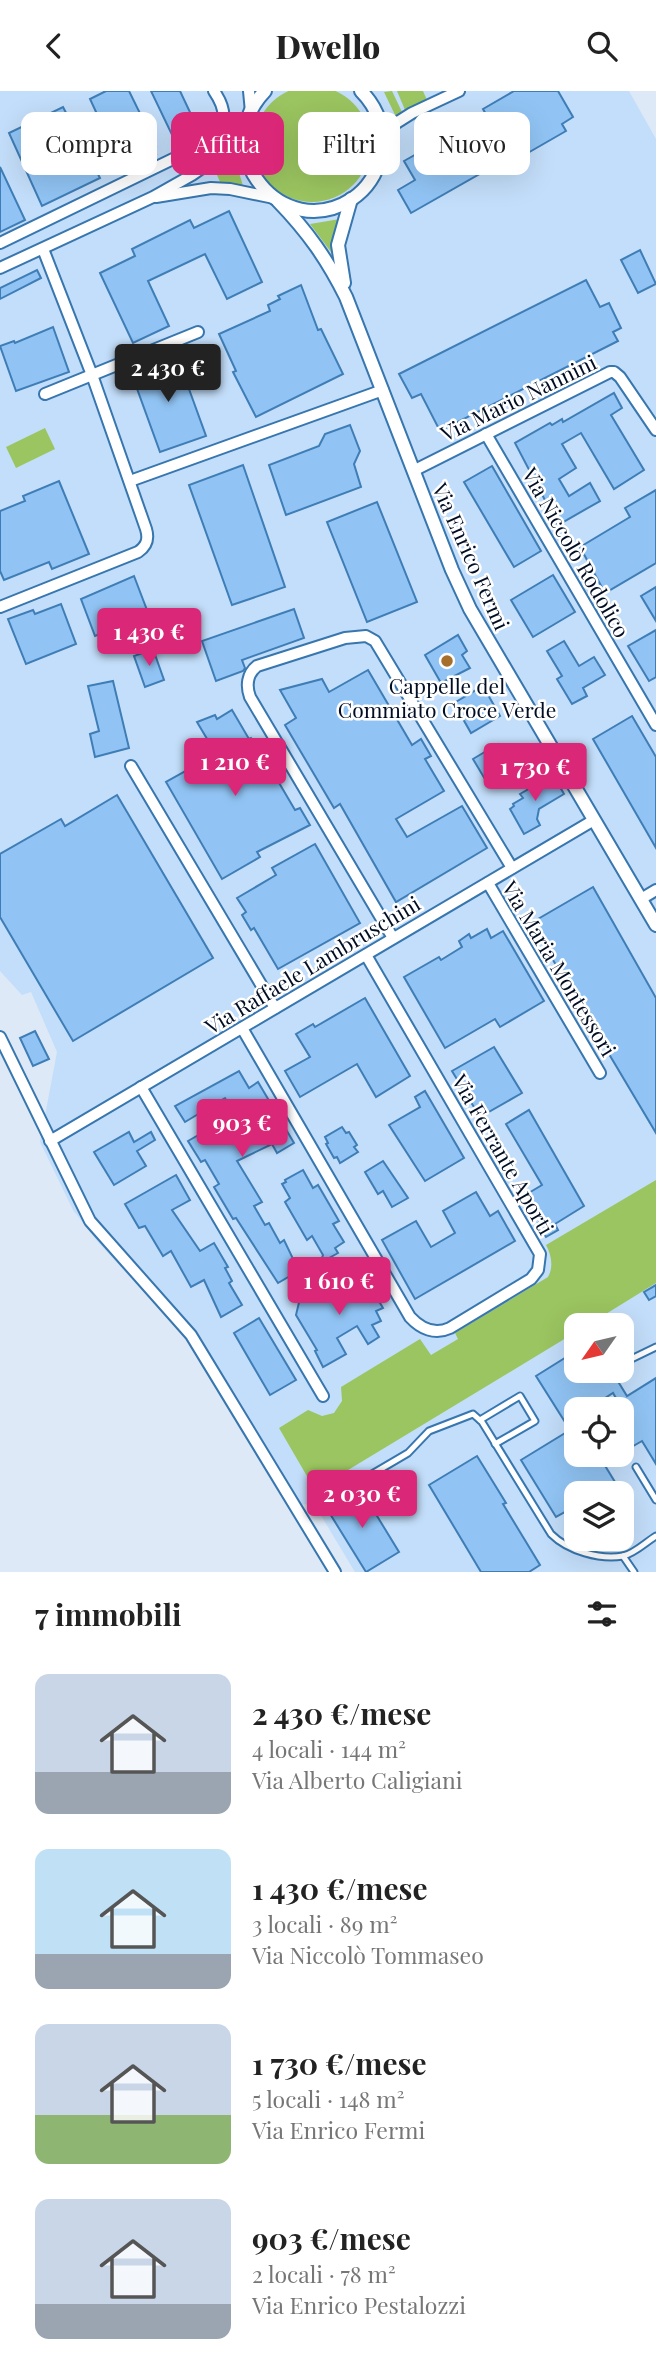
<!DOCTYPE html>
<html lang="it">
<meta charset="utf-8">
<style>
:root{--surface:#fff;--page:#f6f6f6;--text:#222;--muted:#767676;--accent:#db2777}
body{margin:0;font-family:"Playfair Display",serif;background:var(--page);color:var(--text);height:100vh;display:flex;flex-direction:column;font-size:26px;white-space:nowrap}
*{box-sizing:border-box;margin:0}
p{font-size:23px;color:var(--muted)}
.icon{flex:none;width:38px;height:38px;fill:none;stroke:currentColor;stroke-width:2;stroke-linecap:round;stroke-linejoin:round}
.map{position:relative;height:1481px;overflow:hidden}
.side{display:flex;flex-direction:column;background:var(--surface);flex:1}
.side>*{flex:none}
.banner{position:absolute;left:21px;top:21px;width:614px;height:63px;display:flex;gap:14px}
.needle{width:46px;rotate:236deg}
.tools{position:absolute;left:564px;top:1222px;display:grid;gap:14px}
.tools a{display:grid;place-items:center;width:70px;height:70px;border-radius:14px;background:var(--surface);box-shadow:0 7px 28px #0002;font-size:35px}
.price{position:absolute;translate:-50% -60px;padding:0 16px;border-radius:7px;background:var(--accent);color:#fff;font-size:23px;line-height:46px;filter:drop-shadow(0 2px 4px #0008)}
.price::after{content:'';position:absolute;left:50%;top:42px;width:21px;height:16px;margin-left:-10px;background:inherit;clip-path:polygon(0 0,100% 0,50% 100%)}
.price.selected{background:#222;color:#fff}
ul{padding:0;list-style:none}
li{display:flex;align-items:center;gap:21px;height:175px;padding:0 35px}
li span{display:grid;place-items:center;flex:none;width:196px;height:140px;border-radius:14px;color:#555}
li>.icon{margin-inline-start:auto}
span .icon{width:84px;height:84px;fill:#fffc;stroke-width:1}
li b{font-size:30px}
h2{display:flex;justify-content:space-between;align-items:center;height:84px;padding:0 35px;font-size:30px}
.pill{padding:0 24px;border-radius:14px;background:var(--surface);box-shadow:0 7px 28px #0002;font-size:24px;line-height:63px}
.pill.selected{background:var(--accent);color:#fff}
header{display:flex;justify-content:space-between;align-items:center;height:91px;padding:0 35px;background:var(--surface);font-size:32px;font-weight:800}
.map>svg:first-child{display:block}
</style>
<header><svg class="icon" aria-label="back" viewBox="0 0 24 24"><path d="M15 5l-7 7 7 7"/></svg>Dwello<svg class="icon" aria-label="search" viewBox="0 0 24 24"><circle cx="10" cy="10" r="6"/><path d="M15 15l6 6"/></svg></header>
<div class="map">
<svg width="656" height="1481" viewBox="0 0 656 1481">
<rect width="100%" height="100%" fill="#dde9f6"/>
<!-- built -->
<path fill="#c3defa" fill-rule="evenodd" d="M0,0H629L656,48V1481H355L314,1413L287,1414L190,1252L97,1150L73,1119L40,1051L57,961L31,901L22,904L0,880ZM576,1234H621V1279H576ZM576,1318H621V1363H576ZM576,1402H621V1447H576Z"/>
<!-- green -->
<g fill="#9bc560">
<circle cx="312" cy="53" r="58"/>
<polygon points="392,0 402,21 396,26 384,1"/>
<polygon points="397,0 423,0 427,9 405,19"/>
<polygon points="231,61 233,61 243,95 220,91 214,77"/>
<polygon points="340,128 333,146 331,161 310,133"/>
<polygon points="45,337 55,358 16,377 6,356"/>
<path d="M656,1089V1192L588,1234H576V1241L315,1399L279,1337L308,1319L322,1325L334,1322L342,1310L341,1296L420,1248L431,1264L458,1248L455,1242L548,1186C554,1176 551,1163 546,1154Z"/>
</g>
<!-- building -->
<g fill="#91c4f4" stroke="#3e7db6" stroke-width="2">
<polygon points="106,0 129,0 156,55 153,57 156,63 132,74 126,60 112,67 92,25 97,23 90,8"/>
<polygon points="151,0 180,0 197,36 174,48"/>
<polygon points="514,0 558,0 573,26 562,33 566,40 526,63 522,56 489,75 490,77 411,122 398,99 415,89 404,70 466,35 474,48 494,37 483,18"/>
<polygon points="63,16 100,87 42,115 9,42"/>
<polygon points="0,76 25,129 0,141"/>
<polygon points="229,120 262,191 227,208 205,163 148,190 169,235 133,252 100,182 135,165 132,158 190,129 194,137"/>
<polygon points="640,159 656,193 638,202 621,169"/>
<polygon points="37,179 41,187 0,208 0,197"/>
<polygon points="586,189 600,216 609,212 621,237 613,241 618,250 440,340 421,303 412,307 399,283"/>
<polygon points="301,194 318,239 321,238 343,283 256,326 233,281 236,280 219,243 270,220 268,214 280,208 278,205"/>
<polygon points="53,236 69,281 16,300 0,255 14,250 15,252"/>
<polygon points="177,265 206,345 160,361 131,281"/>
<polygon points="614,302 622,317 611,324 644,379 614,398 581,342 562,353 576,377 559,388 569,405 590,392 600,410 558,434 515,352 550,332 552,334 562,328 563,331"/>
<polygon points="350,334 360,360 354,373 361,396 286,424 269,374 319,355 325,343"/>
<polygon points="243,374 285,496 232,514 189,394"/>
<polygon points="492,375 541,460 514,476 464,391"/>
<polygon points="59,390 89,463 52,478 49,471 4,489 0,480 0,420 25,410 23,405"/>
<polygon points="656,399 656,472 605,502 580,456 630,426 625,417"/>
<polygon points="377,411 417,511 367,531 327,431"/>
<polygon points="553,484 575,521 533,546 511,509"/>
<polygon points="134,485 150,527 120,539 119,535 95,545 81,508"/>
<polygon points="656,496 656,530 641,505"/>
<polygon points="61,513 76,553 26,573 8,528 33,519 35,523"/>
<polygon points="294,518 304,547 242,569 245,577 243,580 216,590 202,550"/>
<polygon points="656,539 656,586 649,590 628,555"/>
<polygon points="458,544 467,560 462,564 470,577 441,592 425,564"/>
<polygon points="564,550 579,575 594,566 605,584 583,597 587,605 572,613 557,588 562,585 547,560"/>
<polygon points="153,558 164,589 145,596 134,565"/>
<polygon points="368,579 412,654 421,648 431,665 425,668 444,700 396,728 407,746 462,715 487,757 396,811 340,713 334,717 285,634 296,627 280,599 322,588 329,601"/>
<polygon points="113,590 129,657 95,666 90,643 99,640 88,595"/>
<polygon points="483,595 500,625 471,642 454,612"/>
<polygon points="232,619 249,648 251,647 256,656 262,652 273,670 268,673 295,719 300,717 310,734 257,761 260,766 222,788 166,691 216,663 197,631 215,624 217,628"/>
<polygon points="632,625 656,666 656,757 593,648"/>
<polygon points="498,653 504,663 510,665 509,671 514,680 489,695 473,668"/>
<polygon points="553,684 564,703 539,718 537,728 540,734 524,743 510,718 514,715 513,713 523,707 520,703"/>
<polygon points="117,704 213,867 73,950 0,826 0,763 61,728 65,735"/>
<polygon points="315,753 360,832 278,878 254,837 251,839 242,824 246,821 237,807 276,784 272,777"/>
<polygon points="593,796 656,907 656,1042 531,832"/>
<polygon points="487,838 491,847 503,840 544,910 500,936 495,928 445,957 404,886 439,866 441,869 462,856 459,850 469,843 471,847"/>
<polygon points="365,907 410,985 376,1006 357,973 300,1006 285,980 310,966 296,943 313,933 315,936"/>
<polygon points="35,940 49,968 33,975 20,947"/>
<polygon points="494,956 522,1002 480,1026 452,980"/>
<polygon points="239,980 249,997 258,991 294,1052 277,1062 272,1053 237,1070 262,1111 254,1115 265,1134 269,1132 280,1152 284,1149 296,1174 292,1176 295,1182 278,1192 236,1127 233,1128 214,1096 219,1093 205,1069 201,1071 188,1050 235,1023 225,1007 185,1031 175,1015"/>
<polygon points="425,1000 464,1067 425,1090 389,1034 420,1016 415,1006"/>
<polygon points="529,1019 584,1115 555,1133 558,1139 546,1146 538,1132 543,1129 527,1103 542,1094 506,1033"/>
<polygon points="342,1036 346,1042 349,1041 357,1054 354,1056 358,1061 340,1072 337,1066 334,1067 326,1053 328,1052 325,1046"/>
<polygon points="129,1041 134,1051 151,1041 155,1049 137,1060 146,1075 114,1094 94,1061"/>
<polygon points="383,1070 408,1107 392,1116 383,1100 378,1103 365,1081"/>
<polygon points="303,1079 313,1097 318,1094 339,1130 333,1133 344,1151 335,1157 338,1162 320,1172 323,1164 312,1145 307,1149 285,1111 290,1107 282,1093 286,1091 285,1089"/>
<polygon points="176,1084 190,1109 172,1119 200,1160 214,1152 228,1176 225,1177 232,1190 229,1192 242,1214 221,1226 204,1189 191,1196 171,1160 163,1165 145,1135 139,1137 125,1113"/>
<polygon points="476,1101 490,1125 498,1120 515,1150 415,1208 382,1149 416,1130 431,1156 455,1142 443,1120"/>
<polygon points="363,1183 383,1217 376,1220 381,1230 372,1234 379,1246 368,1253 357,1235 337,1247 346,1263 323,1276 315,1260 317,1259 296,1224 301,1203 309,1204 311,1208 314,1195 321,1207"/>
<polygon points="656,1194 656,1205 649,1209 644,1201"/>
<polygon points="259,1227 296,1289 270,1304 234,1242"/>
<polygon points="576,1260 576,1279 611,1279 627,1305 656,1287 656,1373 642,1350 621,1362 621,1329 627,1326 613,1302 596,1313 598,1318 576,1318 576,1363 620,1363 604,1373 615,1391 597,1402 576,1402 576,1415 556,1426 521,1369 570,1339 536,1285"/>
<polygon points="477,1365 506,1412 503,1413 540,1474 529,1481 481,1481 429,1394"/>
<polygon points="328,1399 338,1416 363,1402 399,1461 366,1481 319,1405"/>
</g>
<g fill="none" stroke-linecap="round" stroke-linejoin="round">
<!-- service casing -->
<g stroke="#3776ae" stroke-width="9">
<g id="service">
<polyline points="621,1273 656,1256"/>
<polyline points="480,1329 520,1305 535,1330 495,1353"/>
<polyline points="636,1376 656,1409"/>
<path d="M362,1389L408,1362L429,1340L473,1323L482,1331L551,1443C568,1460 600,1469 623,1465C634,1463 646,1451 656,1445"/>
<polyline points="623,1465 634,1481"/>
</g>
</g>
<!-- minor casing -->
<g stroke="#3776ae" stroke-width="14">
<g id="minor">
<polyline points="249,0 251,21"/>
<polyline points="382,41 412,22 459,0"/>
<polyline points="156,106 211,97 230,98 274,107"/>
<path d="M0,152L210,50C228,35 227,19 214,0"/>
<polyline points="0,177 153,106 192,84 218,66 247,30"/>
<polyline points="45,303 198,241"/>
<polyline points="486,343 656,634"/>
<polyline points="413,380 610,281 614,281 620,286 656,339"/>
<polyline points="130,390 383,299"/>
<path d="M0,516L138,461C147,455 149,448 146,438L92,284L43,158"/>
<polyline points="131,675 275,917"/>
<polyline points="488,792 600,982"/>
<polyline points="641,808 656,799"/>
<path d="M393,847L250,606C246,595 247,583 257,575L345,547L366,545L375,550L512,777"/>
<path d="M242,937L410,1226C421,1238 435,1244 450,1237L531,1188L538,1179L540,1163L366,864"/>
<polyline points="0,946 90,1130 191,1244 335,1481"/>
<polyline points="141,996 323,1305"/>
<polyline points="50,1050 594,729"/>
</g>
</g>
<!-- tertiary casing -->
<g stroke="#3776ae" stroke-width="16">
<g id="tertiary">
<path d="M265,0C207,60 282,153 352,108C367,98 377,82 381,64C386,40 378,17 361,0"/>
<path d="M278,110C308,141 327,168 346,206L452,479L470,518L656,834"/>
<polyline points="344,192 338,154 351,108"/>
</g>
</g>
<!-- service -->
<use href="#service" stroke="#fff" stroke-width="5"/>
<!-- minor -->
<use href="#minor" stroke="#fff" stroke-width="10"/>
<!-- tertiary -->
<use href="#tertiary" stroke="#fff" stroke-width="12"/>
</g>
<!-- markers -->
<circle fill="#a76f2c" stroke="#fff" stroke-width="2.5" cx="447" cy="570" r="7"/>
<g text-anchor="middle" dominant-baseline="central" stroke-width="5" stroke-linejoin="round" paint-order="stroke">
<!-- street labels -->
<g font-size="21" fill="#000d22" stroke="#fff">
<text transform="translate(518 306) rotate(-26)">Via Mario Nannini</text>
<text transform="translate(577 461) rotate(60)">Via Niccolò Rodolico</text>
<text transform="translate(472 465) rotate(66)">Via Enrico Fermi</text>
<text transform="translate(312 873) rotate(-31)">Via Raffaele Lambruschini</text>
<text transform="translate(560 877) rotate(59)">Via Maria Montessori</text>
<text transform="translate(504 1063) rotate(60)">Via Ferrante Aporti</text>
</g>
<!-- poi labels -->
<g font-size="21" fill="#000d22" stroke="#fff">
<text x="447" y="594">Cappelle del<tspan x="447" dy="24">Commiato Croce Verde</tspan></text>
</g>
</g>
</svg>
<div class="tools">
<a><svg class="needle" viewBox="-14 -14 28 28"><path d="M0-13l5 13h-10z" fill="#e53935"/><path d="M0 13l5-13h-10z" fill="#767676"/></svg></a>
<a><svg class="icon" aria-label="locate" viewBox="0 0 24 24"><circle cx="12" cy="12" r="6"/><path d="M12 2v4M12 18v4M2 12h4M18 12h4"/></svg></a>
<a><svg class="icon" aria-label="layers" viewBox="0 0 24 24"><path d="M12 4l9 5-9 5-9-5zM3 14l9 5 9-5"/></svg></a>
</div>
<b class="price selected" style="left:168px;top:313px">2 430 €</b>
<b class="price" style="left:149px;top:577px">1 430 €</b>
<b class="price" style="left:235px;top:707px">1 210 €</b>
<b class="price" style="left:535px;top:712px">1 730 €</b>
<b class="price" style="left:242px;top:1068px">903 €</b>
<b class="price" style="left:339px;top:1226px">1 610 €</b>
<b class="price" style="left:362px;top:1439px">2 030 €</b>
<div class="banner">
<a class="pill">Compra</a>
<a class="pill selected">Affitta</a>
<a class="pill">Filtri</a>
<a class="pill">Nuovo</a>
</div>
</div>
<section class="side">
<h2>7 immobili<svg class="icon" aria-label="filters" viewBox="0 0 24 24"><path d="M4 7h16M4 17h16"/><circle cx="9" cy="7" r="2"/><circle cx="15" cy="17" r="2"/></svg></h2>
<ul>
<li><span style="background:linear-gradient(#c9d6e8 70%,#9aa5b1 0)"><svg class="icon" aria-label="home" viewBox="0 0 24 24"><path d="M3 11l9-7 9 7M6 9v11h12V9"/></svg></span><div><b>2 430 €/mese</b><p>4 locali · 144 m²</p><p>Via Alberto Caligiani</p></div></li>
<li><span style="background:linear-gradient(#bfe0f5 75%,#9aa5b1 0)"><svg class="icon" aria-label="home" viewBox="0 0 24 24"><path d="M3 11l9-7 9 7M6 9v11h12V9"/></svg></span><div><b>1 430 €/mese</b><p>3 locali · 89 m²</p><p>Via Niccolò Tommaseo</p></div></li>
<li><span style="background:linear-gradient(#c9d6e8 65%,#8fb573 0)"><svg class="icon" aria-label="home" viewBox="0 0 24 24"><path d="M3 11l9-7 9 7M6 9v11h12V9"/></svg></span><div><b>1 730 €/mese</b><p>5 locali · 148 m²</p><p>Via Enrico Fermi</p></div></li>
<li><span style="background:linear-gradient(#c9d6e8 75%,#9aa5b1 0)"><svg class="icon" aria-label="home" viewBox="0 0 24 24"><path d="M3 11l9-7 9 7M6 9v11h12V9"/></svg></span><div><b>903 €/mese</b><p>2 locali · 78 m²</p><p>Via Enrico Pestalozzi</p></div></li>
</ul>
</section>
